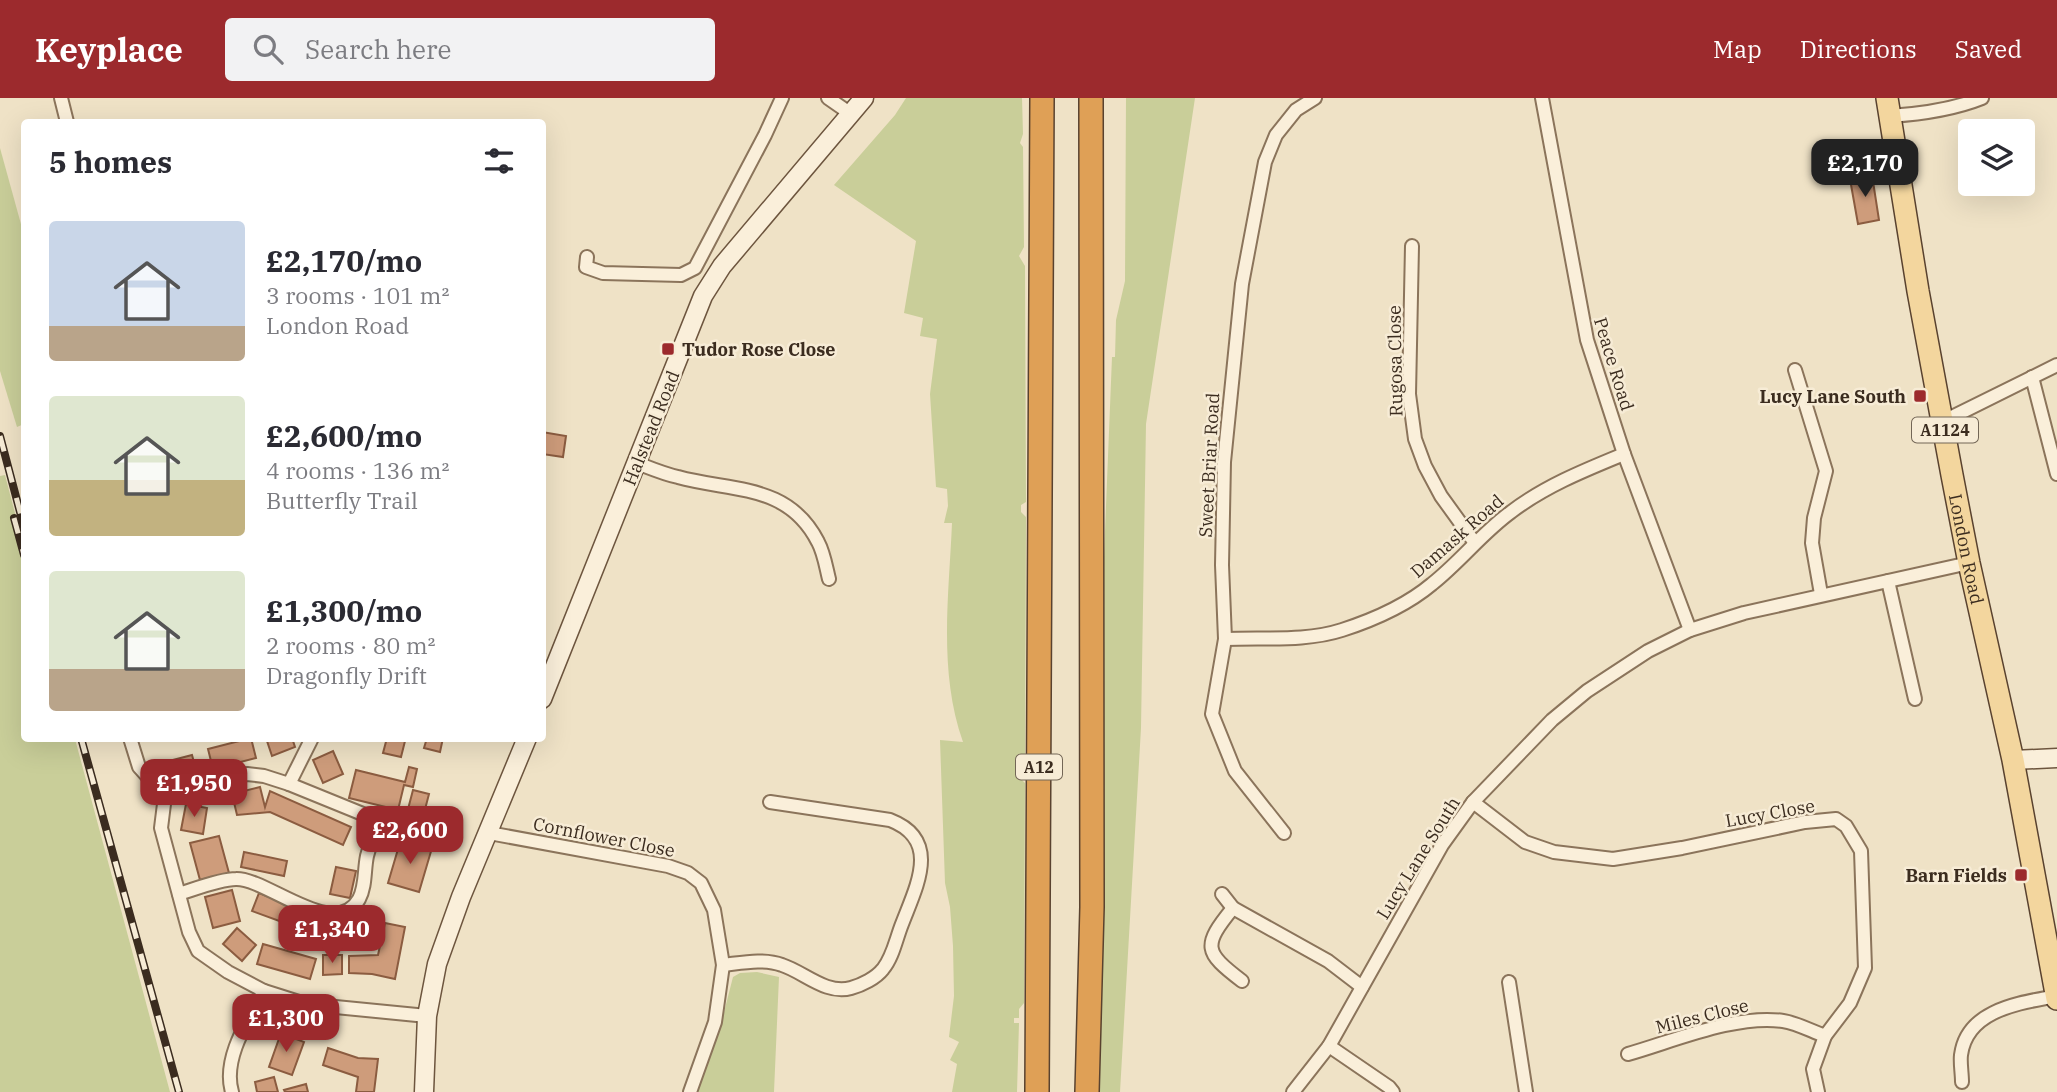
<!DOCTYPE html>
<meta charset="utf-8">
<style>
:root{--surface:#fff;--page:#f2f2f3;--text:#2b2b33;--muted:#7c7c81;--accent:#9c2a2d}
body{margin:0;font-family:"IBM Plex Serif",serif;background:var(--page);color:var(--text);height:100vh;display:flex;flex-direction:column;font-size:26px;white-space:nowrap}
*{box-sizing:border-box;margin:0}
p{font-size:23px;color:var(--muted)}
.icon{flex:none;width:38px;height:38px;fill:none;stroke:currentColor;stroke-width:2;stroke-linecap:round;stroke-linejoin:round}
.map{position:relative;flex:1;overflow:hidden}
.side{position:absolute;left:21px;top:21px;width:525px;height:623px;display:flex;flex-direction:column;background:var(--surface);border-radius:7px;box-shadow:0 7px 28px #0002}
.side>*{flex:none}
.fabs{position:absolute;left:1958px;top:21px;display:grid;gap:14px}
.fabs a{display:grid;place-items:center;width:77px;height:77px;border-radius:7px;background:var(--surface);box-shadow:0 7px 28px #0002;font-size:35px}
.price{position:absolute;translate:-50% -60px;padding:0 16px;border-radius:14px;background:var(--accent);color:#fff;font-size:23px;line-height:46px;filter:drop-shadow(0 2px 4px #0008)}
.price::after{content:'';position:absolute;left:50%;top:42px;width:21px;height:16px;margin-left:-10px;background:inherit;clip-path:polygon(0 0,100% 0,50% 100%)}
.price.selected{background:#222;color:#fff}
ul{padding:0;list-style:none}
li{display:flex;align-items:center;gap:21px;height:175px;padding:0 28px}
li span{display:grid;place-items:center;flex:none;width:196px;height:140px;border-radius:7px;color:#555}
li>.icon{margin-inline-start:auto}
span .icon{width:84px;height:84px;fill:#fffc;stroke-width:1}
li b{font-size:30px}
h2{display:flex;justify-content:space-between;align-items:center;height:84px;padding:0 28px;font-size:30px}
header{display:flex;align-items:center;gap:42px;box-sizing:border-box;height:98px;padding:0 35px;background:var(--accent);color:#fff}
header strong{font-size:33px}
nav{display:flex;gap:38px;margin-inline-start:auto;font-size:24px}
.search{width:490px;height:63px;background:var(--page);display:flex;align-items:center;gap:18px;box-sizing:border-box;padding:0 24px;border-radius:7px;color:var(--muted);font-size:26px}
.map>svg:first-child{display:block}
</style>
<header>
<strong>Keyplace</strong>
<div class="search"><svg class="icon" aria-label="search" viewBox="0 0 24 24"><circle cx="10" cy="10" r="6"/><path d="M15 15l6 6"/></svg>Search here</div>
<nav><a>Map</a><a>Directions</a><a>Saved</a></nav>
</header>
<div class="map">
<svg width="2057" height="994" viewBox="0 0 2057 994">
<rect width="100%" height="100%" fill="#efe2c6"/>
<!-- green -->
<g fill="#c9ce99">
<path d="M906,0H1022L1023,36L1020,45L1023,49L1024,149L1019,158L1025,168L1026,404L1021,407V414L1026,419L1025,671L1020,680L1025,685L1024,905L1019,911V920H1014V925H1019L1017,994H952L957,966L950,962L959,944L949,939L954,898L953,848L950,809L945,785L940,642L963,644C938,573 949,498 952,425H944L948,408L947,391L936,389L930,296L937,241L920,238L923,220L904,215L916,143L834,87L895,17Z"/>
<polygon points="1126,0 1195,0 1146,326 1141,630 1120,994 1100,994 1102,508 1112,259 1115,259 1116,222 1125,183"/>
<polygon points="0,50 24,137 24,326 17,329 0,273"/>
<polygon points="5,377 24,450 24,640 75,641 170,994 0,994 0,378"/>
<polygon points="757,874 779,879 774,994 697,994 721,926 733,879 740,875"/>
</g>
<!-- building -->
<g fill="#ce9c7b" stroke="#8b5c40" stroke-width="2">
<polygon points="1872,77 1879,122 1858,126 1850,81"/>
<polygon points="542,334 566,338 563,359 542,356"/>
<polygon points="251,640 256,660 213,671 208,651"/>
<polygon points="266,640 292,640 295,649 272,658"/>
<polygon points="387,640 405,643 401,659 383,655"/>
<polygon points="427,640 443,640 440,654 424,650"/>
<polygon points="333,653 343,676 323,685 313,662"/>
<polygon points="192,657 196,672 173,678 169,663"/>
<polygon points="409,669 417,671 413,689 404,687 398,712 349,700 356,672 405,684"/>
<polygon points="260,689 265,709 270,693 351,729 343,747 270,714 237,717 232,696"/>
<polygon points="413,692 429,696 423,719 407,715"/>
<polygon points="186,706 207,710 203,736 181,732"/>
<polygon points="219,738 229,775 200,782 190,745"/>
<polygon points="401,741 432,750 419,794 388,785"/>
<polygon points="244,754 287,763 284,778 241,769"/>
<polygon points="336,769 356,773 350,800 330,796"/>
<polygon points="232,792 240,823 213,830 205,799"/>
<polygon points="259,795 289,807 282,824 252,813"/>
<polygon points="299,812 326,822 320,837 293,826"/>
<polygon points="385,825 405,829 395,881 372,876 349,875 349,858 378,857"/>
<polygon points="237,830 256,847 242,863 223,846"/>
<polygon points="263,846 316,861 310,881 257,866"/>
<polygon points="323,857 342,857 342,876 323,877"/>
<polygon points="281,935 304,944 292,977 269,969"/>
<polygon points="328,950 358,960 378,961 374,994 356,994 358,979 323,967"/>
<polygon points="274,979 278,994 257,994 255,984"/>
<polygon points="306,986 308,994 285,994 284,992"/>
</g>
<g fill="none" stroke-linecap="round" stroke-linejoin="round">
<!-- street casing -->
<g stroke="#8b745b" stroke-width="16">
<g id="street">
<polyline points="61,0 67,24"/>
<polyline points="828,0 851,16"/>
<polyline points="1542,0 1587,242 1624,356 1690,532"/>
<path d="M1890,18C1921,16 1952,12 1982,0"/>
<polyline points="1412,148 1409,296 1415,341 1425,368 1441,398 1475,445"/>
<polyline points="587,159 586,169 603,175 681,177 695,170 765,37 782,0"/>
<polyline points="1795,272 1826,373 1814,420 1812,445 1821,496"/>
<polyline points="2032,279 2057,376"/>
<polyline points="1944,323 2057,267"/>
<path d="M637,365C650,370 664,376 678,379C732,394 788,385 818,444C824,455 826,469 829,481"/>
<polyline points="1888,483 1915,601"/>
<path d="M1225,541C1263,539 1305,544 1342,532C1373,522 1407,507 1432,486C1460,464 1482,435 1511,414C1545,388 1585,372 1624,356"/>
<polyline points="130,640 139,669 165,698"/>
<polyline points="289,686 312,640"/>
<polyline points="1473,704 1525,744 1554,754 1613,761 1682,750 1805,724 1836,721 1846,728 1861,753 1865,870 1850,905 1825,938 1813,971 1818,994"/>
<polyline points="489,735 668,768 688,775 701,785 714,812 723,867 715,924 690,994"/>
<polyline points="1284,735 1235,673 1212,616 1225,541 1222,467 1224,364 1242,186 1265,64 1276,37 1296,12 1315,0"/>
<path d="M179,796C195,791 220,781 236,781C267,780 335,844 359,801C366,788 364,772 367,758C370,746 375,735 380,723"/>
<polyline points="1222,796 1233,810"/>
<path d="M723,867C741,865 764,860 782,867C804,874 826,897 851,890C862,887 876,880 883,871C893,859 896,841 902,826C916,789 942,742 890,722L770,704"/>
<path d="M1242,883C1204,854 1202,848 1233,810L1328,863L1362,889"/>
<polyline points="1509,884 1526,994"/>
<polyline points="427,918 305,906 264,893 228,874 198,853 189,834 161,730 165,698 247,676 264,678 289,686 380,723 430,737"/>
<polyline points="1329,948 1389,989 1393,994"/>
<path d="M1628,956C1674,943 1736,916 1783,923C1797,925 1811,933 1825,938"/>
<path d="M1962,984C1962,975 1960,965 1961,957C1967,911 2021,905 2056,898"/>
<path d="M232,994C222,960 249,921 264,893"/>
<polyline points="1293,994 1329,948 1442,747 1473,704 1552,622 1587,593 1648,553 1690,532 1744,515 1969,465"/>
</g>
</g>
<!-- secondary casing -->
<g stroke="#6d553e" stroke-width="21">
<g id="secondary">
<polyline points="542,601 703,198 722,168 864,0"/>
<polyline points="2013,662 2057,660"/>
<polyline points="424,994 427,918 437,866 461,799 527,640"/>
</g>
</g>
<!-- primary casing -->
<g stroke="#59422f" stroke-width="24">
<g id="primary">
<path id="s1" d="M1887,0L1918,193L1952,377L1969,465L2013,662L2057,901"/>
</g>
</g>
<!-- highway casing -->
<g stroke="#59422f" stroke-width="26">
<g id="highway">
<polyline points="1037,994 1042,0"/>
<polyline points="1087,994 1092,809 1091,0"/>
</g>
</g>
<!-- street -->
<use href="#street" stroke="#faefda" stroke-width="12"/>
<!-- secondary -->
<use href="#secondary" stroke="#faefda" stroke-width="18"/>
<!-- primary -->
<use href="#primary" stroke="#f3d69e" stroke-width="21"/>
<!-- highway -->
<use href="#highway" stroke="#dfa056" stroke-width="23"/>
<!-- rail casing -->
<g stroke="#3b2c1f" stroke-width="8">
<g id="rail">
<polyline points="0,338 24,429"/>
<polyline points="14,420 24,457"/>
<polyline points="81,640 179,994"/>
</g>
</g>
<!-- rail -->
<use href="#rail" stroke="#f7ecd6" stroke-width="5" stroke-dasharray="16" stroke-linecap="butt"/>
</g>
<!-- markers -->
<g fill="#9c2a2d" stroke="#f7ecd6" stroke-width="2.5">
<rect x="661" y="244" width="14" height="14" rx="3.5"/>
<rect x="1913" y="291" width="14" height="14" rx="3.5"/>
<rect x="2014" y="770" width="14" height="14" rx="3.5"/>
</g>
<g text-anchor="middle" dominant-baseline="central" stroke-width="5" stroke-linejoin="round" paint-order="stroke">
<!-- shield labels -->
<g fill="#f7ecd6" stroke="#736656" stroke-width="2">
<rect x="1912" y="319.5" width="66" height="25" rx="5"/>
<rect x="1016" y="656.5" width="46" height="25" rx="5"/>
</g>
<g font-size="16" font-weight="bold" fill="#3b2c1f">
<text x="1945" y="332">A1124</text>
<text x="1039" y="669">A12</text>
</g>
<!-- poi labels -->
<g font-size="18" font-weight="bold" fill="#3b2c1f" stroke="#f7ecd6" text-anchor="end">
<text x="682" y="251" text-anchor="start">Tudor Rose Close</text>
<text x="1906" y="298">Lucy Lane South</text>
<text x="2007" y="777">Barn Fields</text>
</g>
<!-- street labels -->
<g font-size="18" fill="#3b2c1f" stroke="#f7ecd6">
<text transform="translate(1395 263) rotate(-91)">Rugosa Close</text>
<text transform="translate(1614 266) rotate(73)">Peace Road</text>
<text transform="translate(651 330) rotate(-68)">Halstead Road</text>
<text transform="translate(1209 367) rotate(-87)">Sweet Briar Road</text>
<text transform="translate(1457 438) rotate(-41)">Damask Road</text>
<text stroke="none"><textPath href="#s1" startOffset="458">London Road</textPath></text>
<text transform="translate(1770 715) rotate(-10)">Lucy Close</text>
<text transform="translate(604 739) rotate(11)">Cornflower Close</text>
<text transform="translate(1418 760) rotate(-58)">Lucy Lane South</text>
<text transform="translate(1702 918) rotate(-14)">Miles Close</text>
</g>
</g>
</svg>
<div class="fabs">
<a><svg class="icon" aria-label="layers" viewBox="0 0 24 24"><path d="M12 4l9 5-9 5-9-5zM3 14l9 5 9-5"/></svg></a>
</div>
<b class="price selected" style="left:1865px;top:101px">£2,170</b>
<b class="price" style="left:194px;top:721px">£1,950</b>
<b class="price" style="left:410px;top:768px">£2,600</b>
<b class="price" style="left:332px;top:867px">£1,340</b>
<b class="price" style="left:286px;top:956px">£1,300</b>
<section class="side">
<h2>5 homes<svg class="icon" aria-label="filters" viewBox="0 0 24 24"><path d="M4 7h16M4 17h16"/><circle cx="9" cy="7" r="2"/><circle cx="15" cy="17" r="2"/></svg></h2>
<ul>
<li><span style="background:linear-gradient(#c9d6e8 75%,#b9a48a 0)"><svg class="icon" aria-label="home" viewBox="0 0 24 24"><path d="M3 11l9-7 9 7M6 9v11h12V9"/></svg></span><div><b>£2,170/mo</b><p>3 rooms · 101 m²</p><p>London Road</p></div></li>
<li><span style="background:linear-gradient(#dfe7d0 60%,#c2b280 0)"><svg class="icon" aria-label="home" viewBox="0 0 24 24"><path d="M3 11l9-7 9 7M6 9v11h12V9"/></svg></span><div><b>£2,600/mo</b><p>4 rooms · 136 m²</p><p>Butterfly Trail</p></div></li>
<li><span style="background:linear-gradient(#dfe7d0 70%,#b9a48a 0)"><svg class="icon" aria-label="home" viewBox="0 0 24 24"><path d="M3 11l9-7 9 7M6 9v11h12V9"/></svg></span><div><b>£1,300/mo</b><p>2 rooms · 80 m²</p><p>Dragonfly Drift</p></div></li>
</ul>
</section>
</div>
